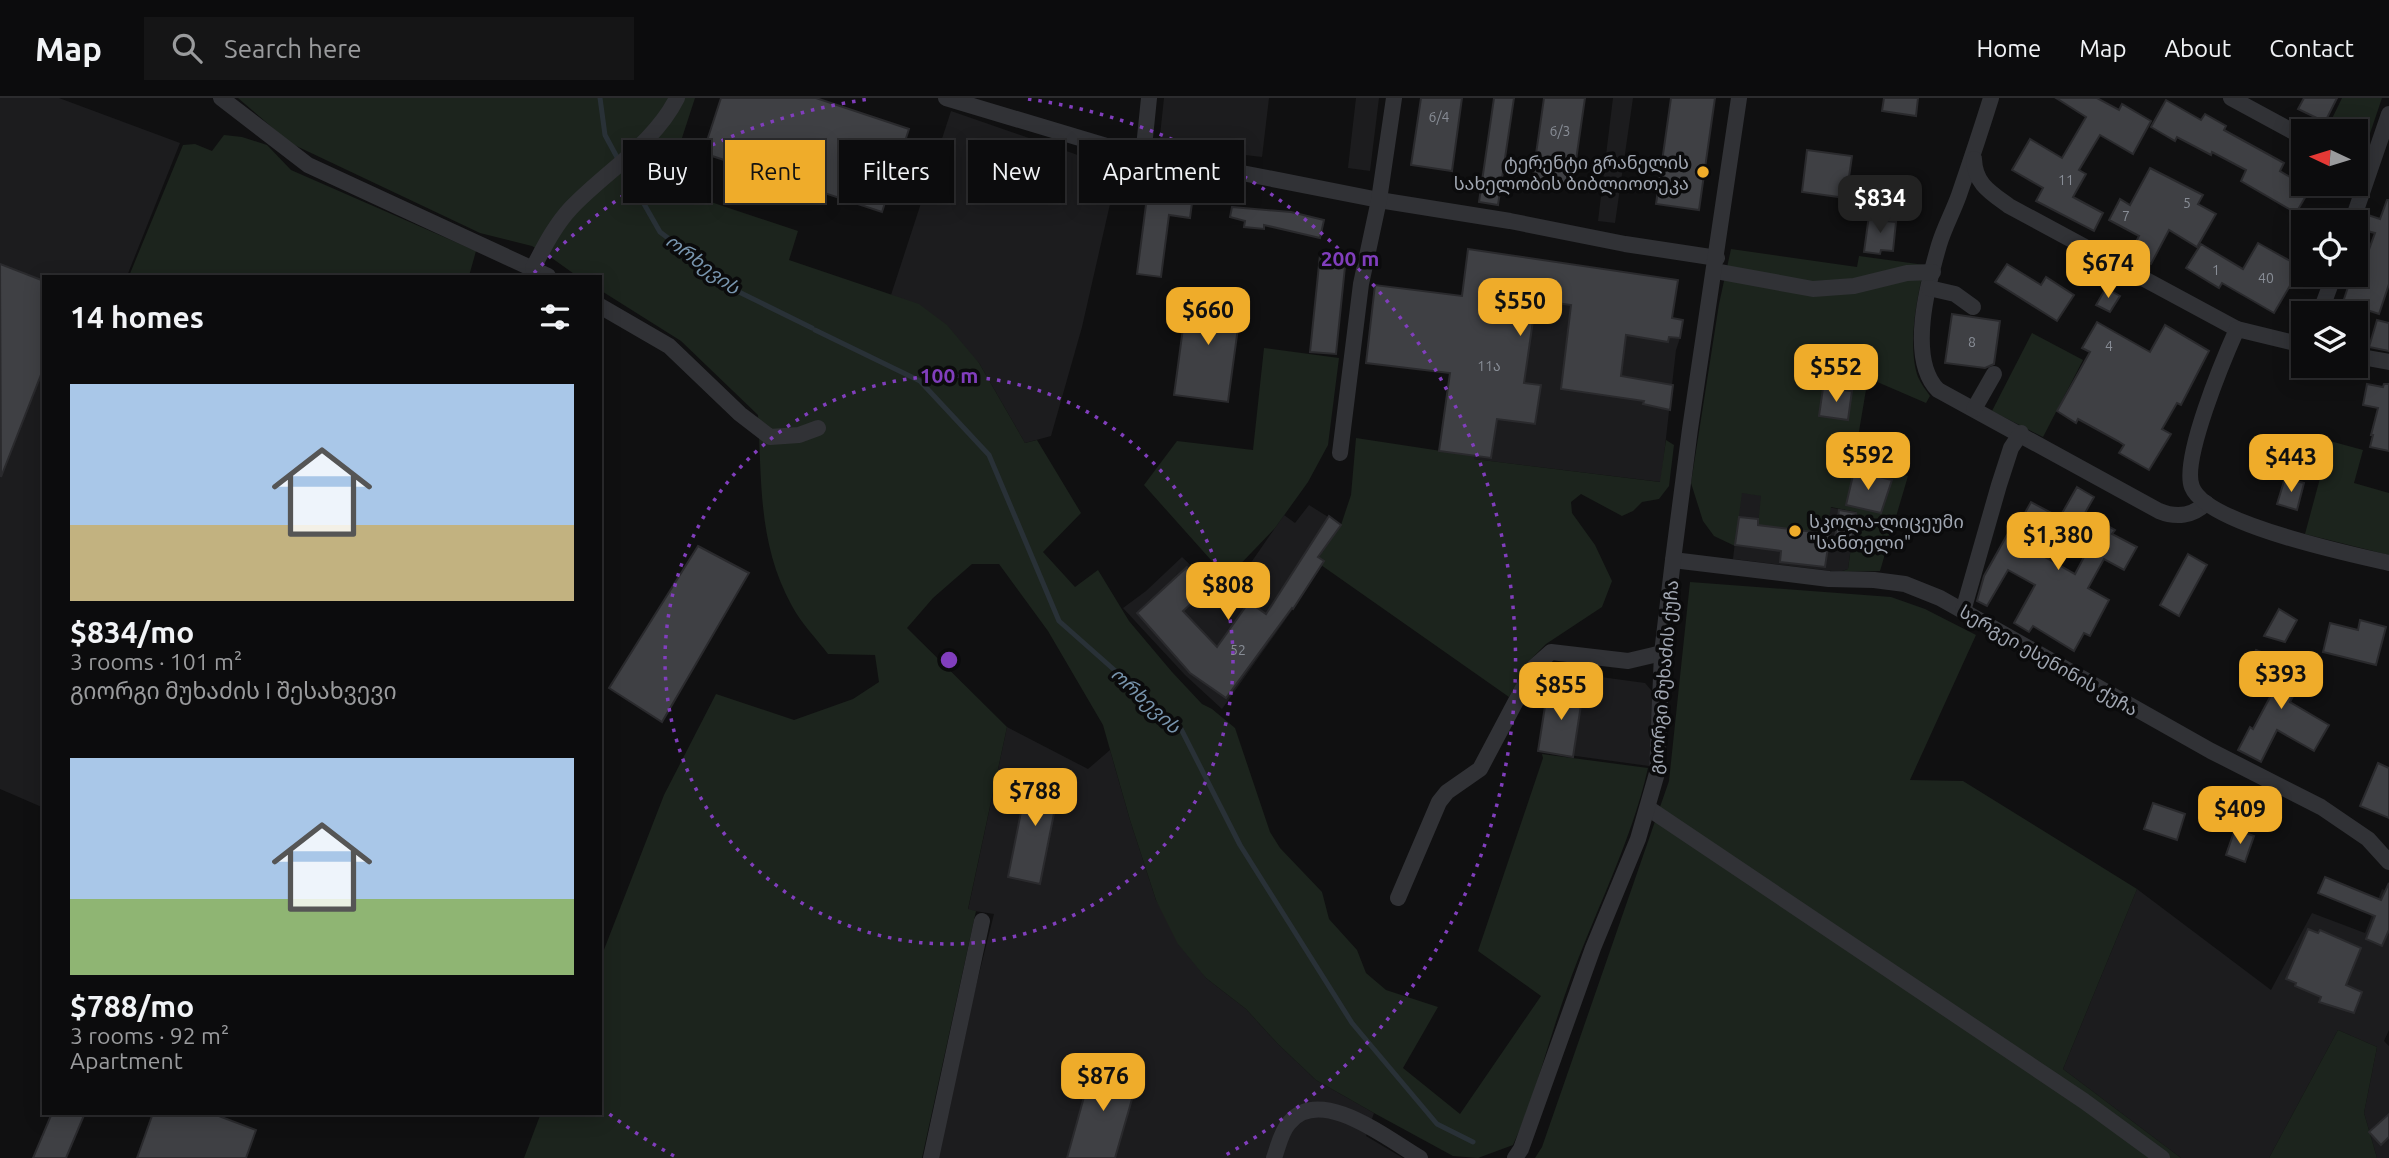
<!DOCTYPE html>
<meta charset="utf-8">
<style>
:root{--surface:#0c0c0d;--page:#151516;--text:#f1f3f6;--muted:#9a9b9d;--line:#2c2c2e;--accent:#efac2a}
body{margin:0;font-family:Ubuntu,"Noto Sans Georgian",sans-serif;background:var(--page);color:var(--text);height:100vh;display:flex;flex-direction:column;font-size:26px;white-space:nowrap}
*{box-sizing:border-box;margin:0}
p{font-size:23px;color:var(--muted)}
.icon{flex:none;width:38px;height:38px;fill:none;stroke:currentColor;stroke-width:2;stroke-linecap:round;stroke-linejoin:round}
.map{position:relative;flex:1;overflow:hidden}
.details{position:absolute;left:42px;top:177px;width:560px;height:840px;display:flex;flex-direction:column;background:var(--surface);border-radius:0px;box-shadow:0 4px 18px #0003,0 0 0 2px var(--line)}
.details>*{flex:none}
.guide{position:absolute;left:623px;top:42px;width:665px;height:63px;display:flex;gap:14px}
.needle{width:46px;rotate:274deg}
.controls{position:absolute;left:2291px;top:21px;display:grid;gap:14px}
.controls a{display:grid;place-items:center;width:77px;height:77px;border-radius:0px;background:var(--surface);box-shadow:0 4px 18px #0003,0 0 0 2px var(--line);font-size:35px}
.price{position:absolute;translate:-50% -60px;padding:0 16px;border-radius:14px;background:var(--accent);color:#111;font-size:23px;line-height:46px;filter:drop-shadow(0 2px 4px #0008)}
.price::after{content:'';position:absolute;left:50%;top:42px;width:21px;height:16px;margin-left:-10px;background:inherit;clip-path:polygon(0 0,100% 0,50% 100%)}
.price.current{background:#222;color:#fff}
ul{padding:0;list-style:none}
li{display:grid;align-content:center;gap:14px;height:371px;padding:0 28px}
li span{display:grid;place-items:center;height:217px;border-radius:0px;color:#555}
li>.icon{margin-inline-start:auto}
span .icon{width:126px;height:126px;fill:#fffc;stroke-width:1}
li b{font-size:30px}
h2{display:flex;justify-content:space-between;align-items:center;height:84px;padding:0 28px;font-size:30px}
.tag{padding:0 24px;border-radius:0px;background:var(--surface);box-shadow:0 4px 18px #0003,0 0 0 2px var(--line);font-size:24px;line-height:63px}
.tag.current{background:var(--accent);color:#111}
header{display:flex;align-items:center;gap:42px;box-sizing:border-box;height:98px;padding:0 35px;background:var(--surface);border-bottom:2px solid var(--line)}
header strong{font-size:33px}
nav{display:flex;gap:38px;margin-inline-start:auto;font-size:24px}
.search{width:490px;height:63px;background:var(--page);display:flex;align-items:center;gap:18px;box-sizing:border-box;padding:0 24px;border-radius:0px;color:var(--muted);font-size:26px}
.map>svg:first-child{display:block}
</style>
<header>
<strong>Map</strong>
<div class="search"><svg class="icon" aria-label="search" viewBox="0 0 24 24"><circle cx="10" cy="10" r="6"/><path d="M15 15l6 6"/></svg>Search here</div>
<nav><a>Home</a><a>Map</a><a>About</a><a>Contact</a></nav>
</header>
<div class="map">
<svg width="2389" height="1060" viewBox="0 0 2389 1060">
<rect width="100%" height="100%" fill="#101011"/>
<!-- built -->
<g fill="#1c1c1e">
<polygon points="0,0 59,0 180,45 127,178 44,178 44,390 40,401 44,403 44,710 0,691"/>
<polygon points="1164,0 1269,0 1262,59 1159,47"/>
<polygon points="1356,0 1379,0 1370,73 1348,70"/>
<polygon points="1613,0 1633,0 1615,125 1598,123"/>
<polygon points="951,13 1118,71 1082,229 1051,338 1025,345 979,265 891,197"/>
<polygon points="1468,151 1678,182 1672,220 1683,222 1680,240 1676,252 1661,384 1473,361 1474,358 1439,353"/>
<polygon points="1741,394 1856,414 1848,471 1840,474 1733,461"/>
<polygon points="1309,407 1341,427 1320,460 1325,463 1293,511 1222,611 1185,577 1123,510 1146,493 1182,459 1210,486 1227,493 1232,492 1284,417 1295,425"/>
<polygon points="1564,574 1645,585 1656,598 1649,668 1539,653 1548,589"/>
<polygon points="1007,629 1088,671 1110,652 1130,722 1156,802 1206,880 1246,911 1278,946 1316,982 1374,1015 1366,1038 1403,1060 933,1060 994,816 968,812"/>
<polygon points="2137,791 2271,892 2312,815 2365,835 2382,791 2389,794 2389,932 2384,943 2389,948 2389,1060 2377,1060 2364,1015 2377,949 2338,932 2269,1060 2181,1060 2063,971"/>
</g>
<!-- green -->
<g fill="#1c241d">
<path d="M238,0H695L666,89L798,133L789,162L919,206L947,227L979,265L1025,345L1037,342L1081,415L1043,454L1075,489L1098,472L1129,523L1172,574L1202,606L1212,611L1235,630L1270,734L1280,750L1322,794L1329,821L1357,852L1366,875L1386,892L1438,909L1403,970L1460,1016L1541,898L1478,853L1543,660L1542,656L1648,670C1631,746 1593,817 1567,891C1548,943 1536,997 1513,1047L1478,1060L1453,1058L1374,1015L1316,982L1278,946L1246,911L1206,880L1178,846L1156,802L1130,722L1103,627L1048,533L999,466H972L933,500L907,530L1007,629L968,811L976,813L922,1060H524L541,1015H600V862L664,697L716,596L794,622L853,601L879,584L875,557L828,556C816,540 801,525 792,508C758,446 762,386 758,317L681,243L600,192V178H577L549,158L532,148L480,135L290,45Z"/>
<polygon points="2342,0 2382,0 2362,59 2356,56 2356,33 2326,33"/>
<polygon points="224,37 242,39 267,47 291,72 476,153 469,178 129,178 183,47 195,46 212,53"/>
<path d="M1731,151L1857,169L1859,158L1925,167C1917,198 1907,248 1918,279C1921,286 1926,292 1930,298L1926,305L1868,280L1854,363L1908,378L1880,473L1840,474L1848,471L1856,414L1831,409L1826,436L1758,427L1761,398L1742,395L1735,448L1714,438L1703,423L1691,385L1719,206Z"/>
<polygon points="2032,235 2083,262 2043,339 1992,313"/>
<polygon points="1264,250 1339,260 1328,347 1308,384 1275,430 1227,480 1144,387 1177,343 1253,352"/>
<polygon points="1356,340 1474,358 1474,361 1660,384 1666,342 1674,347 1669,388 1659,401 1642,404 1633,413 1622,418 1581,396 1571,404 1572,415 1595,447 1612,483 1602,509 1546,546 1528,564 1509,599 1321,467 1324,463 1319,459 1341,427 1351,397"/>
<polygon points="2330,343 2363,352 2354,385 2389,395 2389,457 2305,436"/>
<polygon points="1690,484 1891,499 1925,511 1976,537 1910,682 1963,683 2137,791 2063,971 2181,1060 1535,1060 1542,1049 1669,683"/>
<polygon points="2338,932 2377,949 2364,1015 2377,1060 2269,1060"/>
</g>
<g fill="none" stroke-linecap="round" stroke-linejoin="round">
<!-- stream -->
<g stroke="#293137" stroke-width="5">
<polyline points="600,0 605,37 618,61"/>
<polyline points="623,69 660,134 739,194 812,230"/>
<polyline points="815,232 920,283 989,357 1059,523 1181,631 1240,747 1352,925 1437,1026 1473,1044"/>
</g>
</g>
<!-- building -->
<g fill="#3f4044" stroke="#2a2a2d" stroke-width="2">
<polygon points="721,0 816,0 909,31 882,114 703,55"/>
<polygon points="1421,0 1462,0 1452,73 1411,67"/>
<polygon points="1494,0 1514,0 1498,107 1479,104"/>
<polygon points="1544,0 1585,0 1572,90 1532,84"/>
<polygon points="1671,0 1715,0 1699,112 1656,106"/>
<polygon points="1884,0 1918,0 1916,18 1882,13"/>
<polygon points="2056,0 2097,0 2119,12 2122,6 2151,23 2133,56 2100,37 2079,72 2086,76 2073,99 2103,115 2094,133 2036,103 2043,90 2012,72 2030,41 2062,60 2086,19"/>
<polygon points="2304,0 2337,0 2325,24 2298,11"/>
<polygon points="2166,2 2201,22 2205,16 2226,28 2224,32 2284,65 2280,73 2310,91 2296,115 2241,83 2246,72 2212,54 2211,57 2177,39 2175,43 2151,29"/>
<polygon points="1807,52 1852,58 1846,100 1802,94"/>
<polygon points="2150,70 2203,97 2198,106 2216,116 2197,149 2169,132 2151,166 2130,155 2139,138 2109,122 2120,101 2130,107"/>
<polygon points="1148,91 1187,96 1186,104 1192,105 1190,120 1169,117 1161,179 1137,176"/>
<polygon points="2387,102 2389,102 2389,186 2379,216 2343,204 2352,177 2356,177 2356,162 2364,165 2375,135 2363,132 2368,117 2380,121"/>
<polygon points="1232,109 1291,114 1324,122 1320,140 1264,127 1264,131 1244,129 1245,123 1230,119"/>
<polygon points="1869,117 1887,119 1887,123 1896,124 1893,153 1881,152 1880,156 1864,154"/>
<polygon points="2258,145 2301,169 2274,215 2222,185 2219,190 2186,170 2201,146 2243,171"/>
<polygon points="1468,151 1678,182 1672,220 1683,222 1680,240 1669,239 1668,244 1626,237 1621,278 1673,287 1670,312 1643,306 1644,303 1561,291 1571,207 1536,202 1524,285 1541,287 1535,326 1497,321 1491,360 1439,353 1450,275 1366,265 1375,187 1462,198"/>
<polygon points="1320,157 1346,159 1336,256 1310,254"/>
<polygon points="0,166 44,183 44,269 1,379"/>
<polygon points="2007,166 2041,187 2046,179 2074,197 2057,223 1995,184"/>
<polygon points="2106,190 2120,198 2110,214 2096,207"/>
<polygon points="1188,193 1242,200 1228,304 1174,297"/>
<polygon points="1952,216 2000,223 1994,266 1985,270 1945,265"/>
<polygon points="2377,222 2389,225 2389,253 2369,249"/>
<polygon points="2097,224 2150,254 2165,227 2209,253 2181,307 2177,305 2162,331 2171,336 2149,372 2119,355 2124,347 2118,343 2078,321 2076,325 2057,313 2090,254 2082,250"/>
<polygon points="2367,286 2383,289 2384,286 2389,286 2389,353 2370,349 2373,337 2371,337 2378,310 2363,307"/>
<polygon points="1823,290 1852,293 1848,322 1819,318"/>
<polygon points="1854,373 1892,382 1881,415 1846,407"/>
<polygon points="2285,380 2304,385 2297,412 2277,406"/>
<polygon points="2077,389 2094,399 2085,415 2115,432 2112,436 2137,449 2124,472 2104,461 2088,490 2109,502 2090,538 2084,535 2074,553 2033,528 2029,534 2014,525 2035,487 2008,472 1987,508 1977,503 1984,478 2007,437 2011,440 2031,404 2057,418 2038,455 2075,476 2092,444 2057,424"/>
<polygon points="1839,412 1856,415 1852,442 1835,440"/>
<polygon points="1329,418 1341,427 1318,459 1324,463 1293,511 1292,510 1226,600 1190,575 1137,515 1187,469 1207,491 1183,513 1217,549 1249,504 1266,516"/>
<polygon points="1739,419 1758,421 1758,427 1830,436 1825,469 1780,464 1781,453 1735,447"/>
<polygon points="698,448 749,475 662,624 609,590"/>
<polygon points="2188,456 2207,467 2179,518 2160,507"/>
<polygon points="2279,511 2297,522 2285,544 2264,538"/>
<polygon points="2360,522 2386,529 2376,567 2323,554 2330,525 2358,532"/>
<polygon points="2256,552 2302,570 2299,576 2303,579 2290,604 2329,627 2314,653 2277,632 2261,664 2238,652 2250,629 2253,631 2278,584 2248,566"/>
<polygon points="1548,589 1583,594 1573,659 1538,653"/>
<polygon points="2378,665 2389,670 2389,720 2360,708"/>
<polygon points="1029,674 1061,680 1040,786 1008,779"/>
<polygon points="2153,705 2185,716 2177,742 2144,731"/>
<polygon points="2235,731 2254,738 2245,764 2226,757"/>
<polygon points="2325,779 2381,802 2389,785 2389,832 2382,848 2366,841 2375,818 2318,795"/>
<polygon points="2308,831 2318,835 2320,832 2361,850 2346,887 2362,894 2354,915 2319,904 2321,899 2295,888 2296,885 2286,881"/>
<polygon points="1094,963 1139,977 1115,1060 1067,1060"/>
<polygon points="52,1015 85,1015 66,1060 33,1060"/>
<polygon points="153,1015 211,1015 256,1032 246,1060 137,1060"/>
<polygon points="2389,1016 2389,1039 2381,1047 2369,1034"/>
</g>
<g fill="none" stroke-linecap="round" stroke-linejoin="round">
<!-- street -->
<g stroke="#313236" stroke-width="16">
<polyline points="221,0 308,67 548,178"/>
<polyline points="946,0 1143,59 1242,75 1379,102 1510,123 1625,146 1717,160"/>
<path d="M1991,0C1981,32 1970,65 1959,97C1953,114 1944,130 1939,147C1928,185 1907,261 1938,292L2159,413C2176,420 2193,418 2206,405"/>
<polyline points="2231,0 2303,39"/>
<polyline points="1143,59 1149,0"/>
<path d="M1974,61C1975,86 1990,94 2009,108L2237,231"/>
<polyline points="2352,124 2389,16"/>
<path d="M533,170C544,149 555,127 571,110C606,73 654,46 677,0"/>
<polyline points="1715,173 1813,191 1854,188 1907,175 1933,174"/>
<polyline points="1929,190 1955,196 1973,209"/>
<polyline points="600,208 669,248 740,316 770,339 799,337 818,330"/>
<polyline points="2320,215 2334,177"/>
<path d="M2303,247L2237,231C2224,260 2181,362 2192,389C2206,426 2350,456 2389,465"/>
<polyline points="2356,258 2389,264"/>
<polyline points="1974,311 1994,276"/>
<polyline points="1340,355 1361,186 1379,102 1394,0"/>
<polyline points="1673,462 1829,481 1874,482 1905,486 1940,500 2211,653 2321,709 2368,741 2389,764"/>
<polyline points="1963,513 1999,387 2011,350 2021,335"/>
<polyline points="1648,710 2084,1003 2162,1060"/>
<polyline points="1398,800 1439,704 1447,694 1480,671 1534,569 1551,554 1628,563 1662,555"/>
<polyline points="931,1060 982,823"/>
<path d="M1274,1060C1278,1049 1281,1034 1289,1025C1320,986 1389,1042 1420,1060"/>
<polyline points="1515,1060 1521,1051 1593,850 1638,741 1657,675 1662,555 1673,462 1690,331 1739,0"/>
</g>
</g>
<!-- distance rings -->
<g fill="none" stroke="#813ebd" stroke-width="3.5" stroke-dasharray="3.5 7">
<circle cx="949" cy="562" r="284"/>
<path d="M674 1058A567 567 0 0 1 604 1012M534 175A567 567 0 0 1 870 1M1028 1A567 567 0 0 1 1224 1058"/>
</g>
<!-- markers -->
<g fill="#efac2a" stroke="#0b0b0c" stroke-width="2.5">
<circle cx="1703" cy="74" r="7"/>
<circle cx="1795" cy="433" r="7"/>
</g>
<g text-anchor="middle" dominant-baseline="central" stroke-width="7" stroke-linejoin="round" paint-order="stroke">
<!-- number labels -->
<g font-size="14" fill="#888d96">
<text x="1439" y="19">6/4</text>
<text x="1560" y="33">6/3</text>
<text x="2066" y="82">11</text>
<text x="2187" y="105">5</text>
<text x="2126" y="118">7</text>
<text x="2216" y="172">1</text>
<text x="2266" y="180">40</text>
<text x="1972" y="244">8</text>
<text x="2109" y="248">4</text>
<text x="1489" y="268">11ა</text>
<text x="1238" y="552">52</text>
</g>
<!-- poi labels -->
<g font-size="18" fill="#a1a7b2" stroke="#0b0b0c" text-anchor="end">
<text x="1689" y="64">ტერენტი გრანელის<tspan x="1689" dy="21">სახელობის ბიბლიოთეკა</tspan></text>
<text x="1809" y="423" text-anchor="start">სკოლა-ლიცეუმი<tspan x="1809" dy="21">"სანთელი"</tspan></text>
</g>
<!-- street labels -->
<g font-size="18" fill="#a1a7b2" stroke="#0b0b0c">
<text transform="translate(2049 562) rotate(30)">სერგეი ესენინის ქუჩა</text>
<text transform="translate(1663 579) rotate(-85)">გიორგი მუხაძის ქუჩა</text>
</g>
<!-- water labels -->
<g font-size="19" font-style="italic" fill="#7895ae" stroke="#0b0b0c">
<text transform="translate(703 166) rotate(37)">ორხევის</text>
<text transform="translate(1146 602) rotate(43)">ორხევის</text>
</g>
</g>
<circle cx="949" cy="562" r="10" fill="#813ebd" stroke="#0b0b0c" stroke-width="3.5"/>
<g font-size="21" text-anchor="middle" font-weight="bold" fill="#813ebd" stroke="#0b0b0c" stroke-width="7" stroke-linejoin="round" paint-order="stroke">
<text x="1350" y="168">200 m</text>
<text x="949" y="285">100 m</text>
</g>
</svg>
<div class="controls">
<a><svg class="needle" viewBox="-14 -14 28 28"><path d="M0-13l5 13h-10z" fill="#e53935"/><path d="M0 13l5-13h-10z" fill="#9a9b9d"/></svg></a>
<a><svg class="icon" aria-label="locate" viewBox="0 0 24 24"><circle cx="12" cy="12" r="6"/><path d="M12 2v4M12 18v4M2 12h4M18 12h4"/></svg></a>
<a><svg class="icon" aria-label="layers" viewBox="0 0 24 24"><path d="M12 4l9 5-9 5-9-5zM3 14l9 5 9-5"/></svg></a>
</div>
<b class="price current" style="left:1880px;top:137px">$834</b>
<b class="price" style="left:2108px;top:202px">$674</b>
<b class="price" style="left:1520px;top:240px">$550</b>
<b class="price" style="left:1208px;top:249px">$660</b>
<b class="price" style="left:1836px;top:306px">$552</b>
<b class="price" style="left:1868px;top:394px">$592</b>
<b class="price" style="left:2291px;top:396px">$443</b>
<b class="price" style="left:2058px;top:474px">$1,380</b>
<b class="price" style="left:1228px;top:524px">$808</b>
<b class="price" style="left:2281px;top:613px">$393</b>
<b class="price" style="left:1561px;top:624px">$855</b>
<b class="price" style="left:1035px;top:730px">$788</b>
<b class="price" style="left:2240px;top:748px">$409</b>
<b class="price" style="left:1103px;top:1015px">$876</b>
<div class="guide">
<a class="tag">Buy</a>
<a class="tag current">Rent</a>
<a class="tag">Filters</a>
<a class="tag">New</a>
<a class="tag">Apartment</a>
</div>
<section class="details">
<h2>14 homes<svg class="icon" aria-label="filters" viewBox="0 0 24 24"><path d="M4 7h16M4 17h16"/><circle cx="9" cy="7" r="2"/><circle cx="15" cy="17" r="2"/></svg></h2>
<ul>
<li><span style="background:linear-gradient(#a9c7e8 65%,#c2b280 0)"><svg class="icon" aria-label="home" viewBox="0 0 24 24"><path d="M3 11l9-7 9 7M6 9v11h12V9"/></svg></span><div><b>$834/mo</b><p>3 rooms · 101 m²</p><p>გიორგი მუხაძის I შესახვევი</p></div></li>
<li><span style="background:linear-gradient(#a9c7e8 65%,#8fb573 0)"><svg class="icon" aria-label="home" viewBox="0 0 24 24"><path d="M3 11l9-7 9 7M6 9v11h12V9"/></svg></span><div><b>$788/mo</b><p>3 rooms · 92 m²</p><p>Apartment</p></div></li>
</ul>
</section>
</div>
